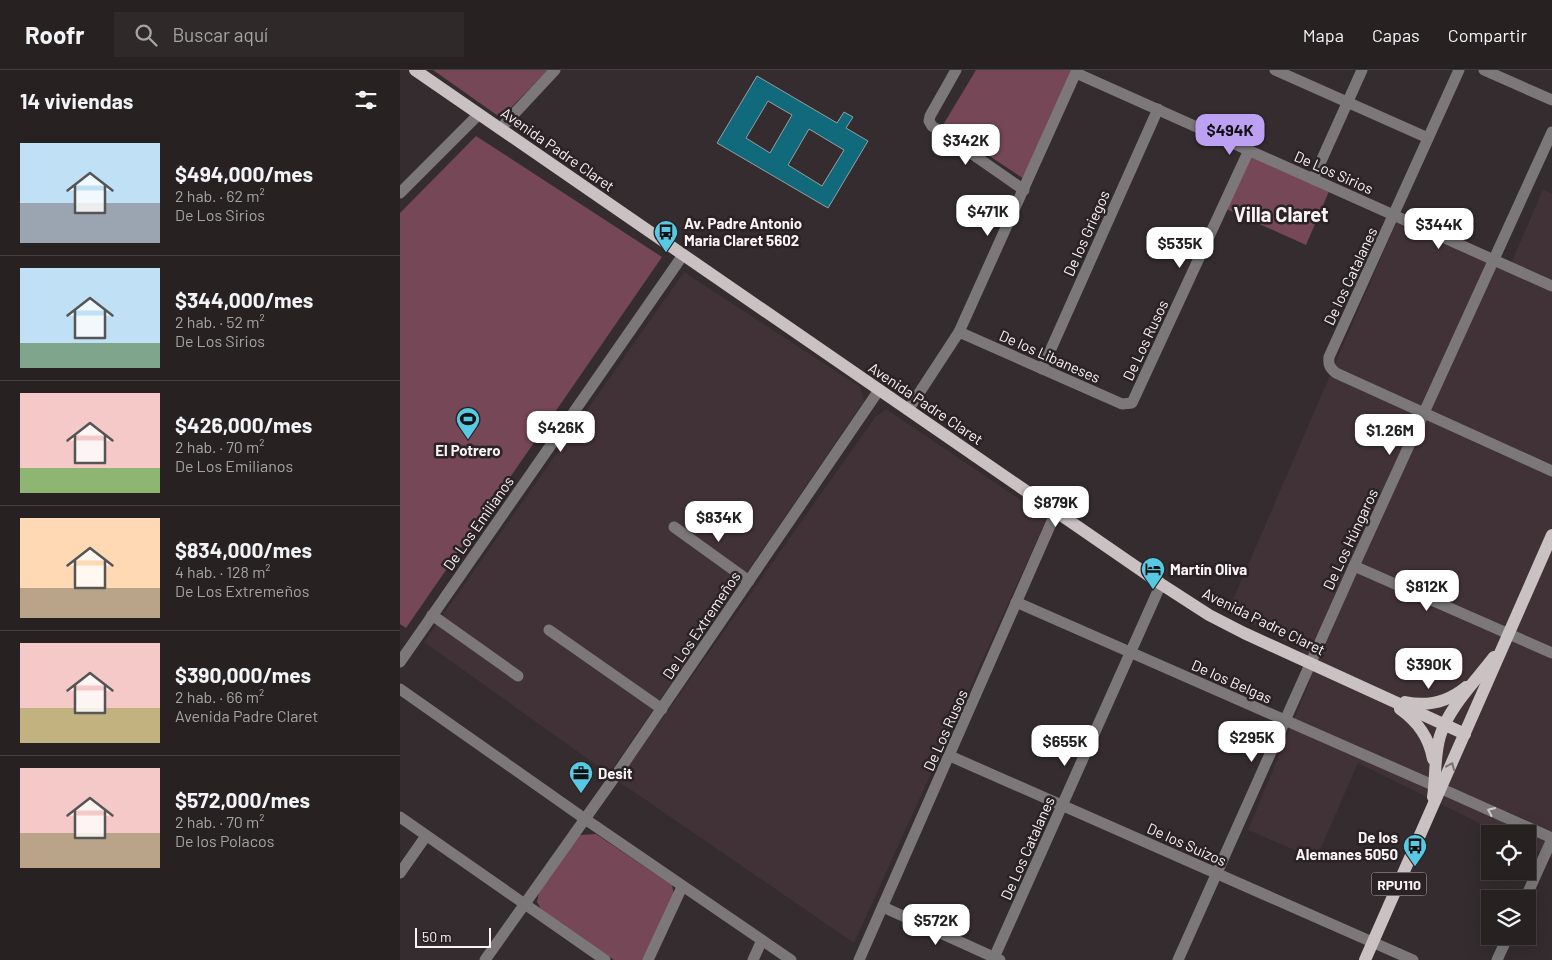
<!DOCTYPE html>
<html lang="es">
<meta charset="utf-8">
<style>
:root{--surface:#272122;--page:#2f292a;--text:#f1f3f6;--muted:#a4a3a5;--line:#433e40;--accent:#bca0f2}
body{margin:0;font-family:Barlow,sans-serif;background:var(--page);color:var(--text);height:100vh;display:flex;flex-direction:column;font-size:19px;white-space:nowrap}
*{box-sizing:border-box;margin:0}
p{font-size:16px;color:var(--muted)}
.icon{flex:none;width:28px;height:28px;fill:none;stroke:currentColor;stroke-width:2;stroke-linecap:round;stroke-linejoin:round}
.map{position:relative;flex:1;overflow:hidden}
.drawer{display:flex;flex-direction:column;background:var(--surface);width:400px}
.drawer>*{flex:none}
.tools{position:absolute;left:1081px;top:755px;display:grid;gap:10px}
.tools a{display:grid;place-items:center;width:55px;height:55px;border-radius:0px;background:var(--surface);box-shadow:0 5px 20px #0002,0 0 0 1px var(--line);font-size:25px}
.scale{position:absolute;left:15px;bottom:12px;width:76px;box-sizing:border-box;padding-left:5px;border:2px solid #f8f3f4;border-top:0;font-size:14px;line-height:18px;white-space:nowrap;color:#f8f3f4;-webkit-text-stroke:4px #2a2224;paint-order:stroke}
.price{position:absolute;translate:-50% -42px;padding:0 11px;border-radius:10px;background:#fff;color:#222;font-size:16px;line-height:32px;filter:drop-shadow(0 1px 2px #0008)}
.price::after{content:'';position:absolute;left:50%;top:30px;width:15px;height:11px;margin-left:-8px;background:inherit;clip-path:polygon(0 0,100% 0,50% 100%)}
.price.current{background:var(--accent);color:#111}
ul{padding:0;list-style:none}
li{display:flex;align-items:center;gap:15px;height:125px;padding:0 20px}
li+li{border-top:1px solid var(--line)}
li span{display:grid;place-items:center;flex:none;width:140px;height:100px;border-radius:0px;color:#555}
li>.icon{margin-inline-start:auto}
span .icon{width:60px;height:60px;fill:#fffc;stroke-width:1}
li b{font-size:21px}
h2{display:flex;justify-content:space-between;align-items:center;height:60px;padding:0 20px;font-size:21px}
header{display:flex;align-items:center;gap:30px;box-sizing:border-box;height:70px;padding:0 25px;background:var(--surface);border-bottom:1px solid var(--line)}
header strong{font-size:24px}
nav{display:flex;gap:28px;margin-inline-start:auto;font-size:18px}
.search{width:350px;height:45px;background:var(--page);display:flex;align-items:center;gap:12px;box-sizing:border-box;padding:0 18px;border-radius:0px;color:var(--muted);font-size:19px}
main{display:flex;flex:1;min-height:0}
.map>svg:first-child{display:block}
</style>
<header>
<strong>Roofr</strong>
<div class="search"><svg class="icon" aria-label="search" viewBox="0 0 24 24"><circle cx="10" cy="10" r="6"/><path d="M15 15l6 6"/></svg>Buscar aquí</div>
<nav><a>Mapa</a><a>Capas</a><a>Compartir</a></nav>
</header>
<main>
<section class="drawer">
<h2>14 viviendas<svg class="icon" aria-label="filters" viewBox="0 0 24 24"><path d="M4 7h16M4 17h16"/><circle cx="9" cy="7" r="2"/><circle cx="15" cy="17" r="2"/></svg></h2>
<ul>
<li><span style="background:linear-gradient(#bfe0f5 60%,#9aa5b1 0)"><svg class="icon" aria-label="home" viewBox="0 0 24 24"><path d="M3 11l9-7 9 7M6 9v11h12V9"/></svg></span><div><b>$494,000/mes</b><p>2 hab. · 62 m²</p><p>De Los Sirios</p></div></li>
<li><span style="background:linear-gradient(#bfe0f5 75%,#7fa58c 0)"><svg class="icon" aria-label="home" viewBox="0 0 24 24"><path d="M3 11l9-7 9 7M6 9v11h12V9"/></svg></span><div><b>$344,000/mes</b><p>2 hab. · 52 m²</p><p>De Los Sirios</p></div></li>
<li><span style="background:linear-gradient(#f6c9c9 75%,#8fb573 0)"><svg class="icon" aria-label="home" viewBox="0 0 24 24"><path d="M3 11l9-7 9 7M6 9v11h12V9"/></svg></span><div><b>$426,000/mes</b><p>2 hab. · 70 m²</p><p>De Los Emilianos</p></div></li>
<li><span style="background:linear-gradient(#ffd9b3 70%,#b9a48a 0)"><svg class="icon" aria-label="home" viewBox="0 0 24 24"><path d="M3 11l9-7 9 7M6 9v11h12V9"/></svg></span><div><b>$834,000/mes</b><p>4 hab. · 128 m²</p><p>De Los Extremeños</p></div></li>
<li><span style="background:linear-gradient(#f6c9c9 65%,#c2b280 0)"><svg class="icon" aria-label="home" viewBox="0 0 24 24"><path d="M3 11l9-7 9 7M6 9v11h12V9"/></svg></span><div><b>$390,000/mes</b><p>2 hab. · 66 m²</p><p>Avenida Padre Claret</p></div></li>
<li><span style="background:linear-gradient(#f6c9c9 65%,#b9a48a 0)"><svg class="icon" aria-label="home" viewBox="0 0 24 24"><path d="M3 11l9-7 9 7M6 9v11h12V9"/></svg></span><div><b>$572,000/mes</b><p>2 hab. · 70 m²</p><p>De los Polacos</p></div></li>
</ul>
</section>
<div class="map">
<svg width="1152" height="890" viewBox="0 0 1152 890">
<rect width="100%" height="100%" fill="#342c2e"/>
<!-- built -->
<g fill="#413237">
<polygon points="1143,119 1152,124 1152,788 1128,776 1128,764 1101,764 958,693 916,789 848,760 910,611 902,580 828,541 996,153 1108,201"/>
<polygon points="284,202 460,317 464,331 209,704 24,572"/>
<polygon points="486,339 647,448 454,873 218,711 476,346"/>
</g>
<!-- green -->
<g fill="#764756">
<polygon points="33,0 148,0 101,48"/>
<polygon points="576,0 673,0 624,109 543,55"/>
<polygon points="76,66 262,187 6,558 0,554 0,143"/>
<polygon points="850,83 930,119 906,175 824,138"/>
<polygon points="196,764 272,815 274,825 244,890 214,890 142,841 137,832 139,822 180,765"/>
</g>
<!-- building -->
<path fill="#106a7c" stroke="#959fa1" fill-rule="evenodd" d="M357,6L437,53L444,42L453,47L446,58L468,71L428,138L317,73ZM368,31L392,45L370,83L346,68ZM409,59L444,80L422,116L388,95Z"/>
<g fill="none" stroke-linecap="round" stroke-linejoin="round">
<!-- minor -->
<g stroke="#7c7879" stroke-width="11">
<polyline points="556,0 530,46 529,51 532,56 624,120"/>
<polyline points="875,0 1028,68"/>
<path d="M1059,0L929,287C928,295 930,298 936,303L1152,401"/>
<polyline points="1084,0 1152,30"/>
<polyline points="676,3 1152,216"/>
<polyline points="100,59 155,0"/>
<polyline points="913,109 962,0"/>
<polyline points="0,123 79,44"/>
<polyline points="559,262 722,334 732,333 849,80"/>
<polyline points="642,299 758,39"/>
<polyline points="508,340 559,262 677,0"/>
<polyline points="274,457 349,511"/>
<polyline points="954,496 1152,583"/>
<polyline points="616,532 1035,716"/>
<polyline points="32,545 118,606"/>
<polyline points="149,560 262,639"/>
<polyline points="0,592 283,185"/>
<polyline points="0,619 185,749 391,890"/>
<polyline points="550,686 1013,890"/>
<polyline points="1042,719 1152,768"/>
<polyline points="0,747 205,890"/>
<polyline points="0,803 26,766"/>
<polyline points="1125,829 1152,769"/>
<polyline points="483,837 600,890"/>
<polyline points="85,890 214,708 479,320"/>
<polyline points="248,890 282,817"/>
<polyline points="353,890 362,870"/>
<polyline points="459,890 656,442"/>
<polyline points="593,890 761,514"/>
<polyline points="778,890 954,496 1152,62"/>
<polyline points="1097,890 1108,866"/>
</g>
<!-- major -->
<g stroke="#cac1c3" stroke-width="12">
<polyline points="15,0 761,514 809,545 844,563 1065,664"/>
<path d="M1005,632C1028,637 1048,632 1066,617"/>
<path d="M1000,639C1018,652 1029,667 1033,689"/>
<path d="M1033,727C1036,708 1034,686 1040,666C1049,637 1075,612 1094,587"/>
<polyline points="965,890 1152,465"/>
</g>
</g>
<!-- one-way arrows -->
<defs><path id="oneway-chevron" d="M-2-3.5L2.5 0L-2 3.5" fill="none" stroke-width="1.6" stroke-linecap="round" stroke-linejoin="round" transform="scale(1.25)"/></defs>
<use stroke="#7a7274" href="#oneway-chevron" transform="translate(1051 696) rotate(-67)"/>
<use stroke="#cdc8c9" href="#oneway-chevron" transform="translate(1091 741) rotate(-156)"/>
<!-- icons -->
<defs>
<g id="bus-pin" transform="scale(1.25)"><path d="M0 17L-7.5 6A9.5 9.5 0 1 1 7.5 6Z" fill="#58c9e3" stroke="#2a2224"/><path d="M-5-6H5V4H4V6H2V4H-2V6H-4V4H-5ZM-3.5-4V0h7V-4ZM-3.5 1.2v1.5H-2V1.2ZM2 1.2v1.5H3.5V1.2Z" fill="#111"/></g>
<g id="stadium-pin" transform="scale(1.25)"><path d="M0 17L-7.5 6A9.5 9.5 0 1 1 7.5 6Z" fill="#58c9e3" stroke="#2a2224"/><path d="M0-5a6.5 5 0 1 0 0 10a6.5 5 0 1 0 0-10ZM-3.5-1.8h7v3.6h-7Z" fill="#111"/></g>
<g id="hotel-pin" transform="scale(1.25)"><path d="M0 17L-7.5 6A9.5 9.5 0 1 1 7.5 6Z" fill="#58c9e3" stroke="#2a2224"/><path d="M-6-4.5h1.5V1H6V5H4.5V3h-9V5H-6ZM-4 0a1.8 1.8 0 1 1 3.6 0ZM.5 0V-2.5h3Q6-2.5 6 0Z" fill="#111"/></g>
<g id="office-pin" transform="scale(1.25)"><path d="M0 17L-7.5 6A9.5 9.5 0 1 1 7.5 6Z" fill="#58c9e3" stroke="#2a2224"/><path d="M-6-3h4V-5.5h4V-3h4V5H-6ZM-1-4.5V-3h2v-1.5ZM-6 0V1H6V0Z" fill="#111"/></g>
</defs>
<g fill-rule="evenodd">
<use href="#bus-pin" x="266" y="162"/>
<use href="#stadium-pin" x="68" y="349"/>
<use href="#hotel-pin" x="753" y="499"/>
<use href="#office-pin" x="181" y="703"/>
<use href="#bus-pin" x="1015" y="776"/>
</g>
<g text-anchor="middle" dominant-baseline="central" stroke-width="5" stroke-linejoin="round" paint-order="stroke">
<!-- shield labels -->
<rect fill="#2a2224" stroke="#bab4b6" stroke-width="1" x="971.5" y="802.5" width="55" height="23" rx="4"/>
<g font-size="14" font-weight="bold" fill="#f8f3f4">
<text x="999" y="814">RPU110</text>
</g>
<!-- street labels -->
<g font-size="15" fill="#f8f3f4" stroke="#2a2224">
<text transform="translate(158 79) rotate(35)">Avenida Padre Claret</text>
<text transform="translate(934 102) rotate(24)">De Los Sirios</text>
<text transform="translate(686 163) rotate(-66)">De los Griegos</text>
<text transform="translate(950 206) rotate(-65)">De los Catalanes</text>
<text transform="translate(745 270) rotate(-65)">De Los Rusos</text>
<text transform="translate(650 286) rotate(24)">De los Libaneses</text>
<text transform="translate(526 333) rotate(34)">Avenida Padre Claret</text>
<text transform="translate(78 453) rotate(-55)">De Los Emilianos</text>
<text transform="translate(950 469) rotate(-65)">De Los Húngaros</text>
<text transform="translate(864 551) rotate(26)">Avenida Padre Claret</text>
<text transform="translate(301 555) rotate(-56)">De Los Extremeños</text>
<text transform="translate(832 611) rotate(24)">De los Belgas</text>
<text transform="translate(545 660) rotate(-66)">De Los Rusos</text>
<text transform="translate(787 774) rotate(24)">De los Suizos</text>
<text transform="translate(627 778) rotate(-66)">De Los Catalanes</text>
</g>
<!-- poi labels -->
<g font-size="15" font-weight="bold" fill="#f8f3f4" stroke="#2a2224" text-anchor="start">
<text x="284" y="153">Av. Padre Antonio<tspan x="284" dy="17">Maria Claret 5602</tspan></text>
<text x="68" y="380" text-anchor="middle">El Potrero</text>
<text x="770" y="499">Martín Oliva</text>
<text x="198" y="703">Desit</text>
<text x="998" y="767" text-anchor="end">De los<tspan x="998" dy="17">Alemanes 5050</tspan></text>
</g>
<!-- district labels -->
<g font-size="20" font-weight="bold" fill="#f8f3f4" stroke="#2a2224">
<text x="881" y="144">Villa Claret</text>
</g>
</g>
</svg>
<div class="tools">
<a><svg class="icon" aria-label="locate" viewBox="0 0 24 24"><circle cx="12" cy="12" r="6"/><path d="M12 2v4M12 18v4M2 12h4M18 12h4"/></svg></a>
<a><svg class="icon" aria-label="layers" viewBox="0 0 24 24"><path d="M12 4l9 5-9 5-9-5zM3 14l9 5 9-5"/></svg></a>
</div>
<div class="scale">50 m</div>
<b class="price current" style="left:830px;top:86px">$494K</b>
<b class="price" style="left:566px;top:96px">$342K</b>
<b class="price" style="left:588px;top:167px">$471K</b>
<b class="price" style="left:1039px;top:180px">$344K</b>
<b class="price" style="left:780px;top:199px">$535K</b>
<b class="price" style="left:161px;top:383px">$426K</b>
<b class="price" style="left:990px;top:386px">$1.26M</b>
<b class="price" style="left:656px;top:458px">$879K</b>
<b class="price" style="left:319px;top:473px">$834K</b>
<b class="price" style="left:1027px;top:542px">$812K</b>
<b class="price" style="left:1029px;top:620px">$390K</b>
<b class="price" style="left:852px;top:693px">$295K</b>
<b class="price" style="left:665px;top:697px">$655K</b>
<b class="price" style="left:536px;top:876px">$572K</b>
</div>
</main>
